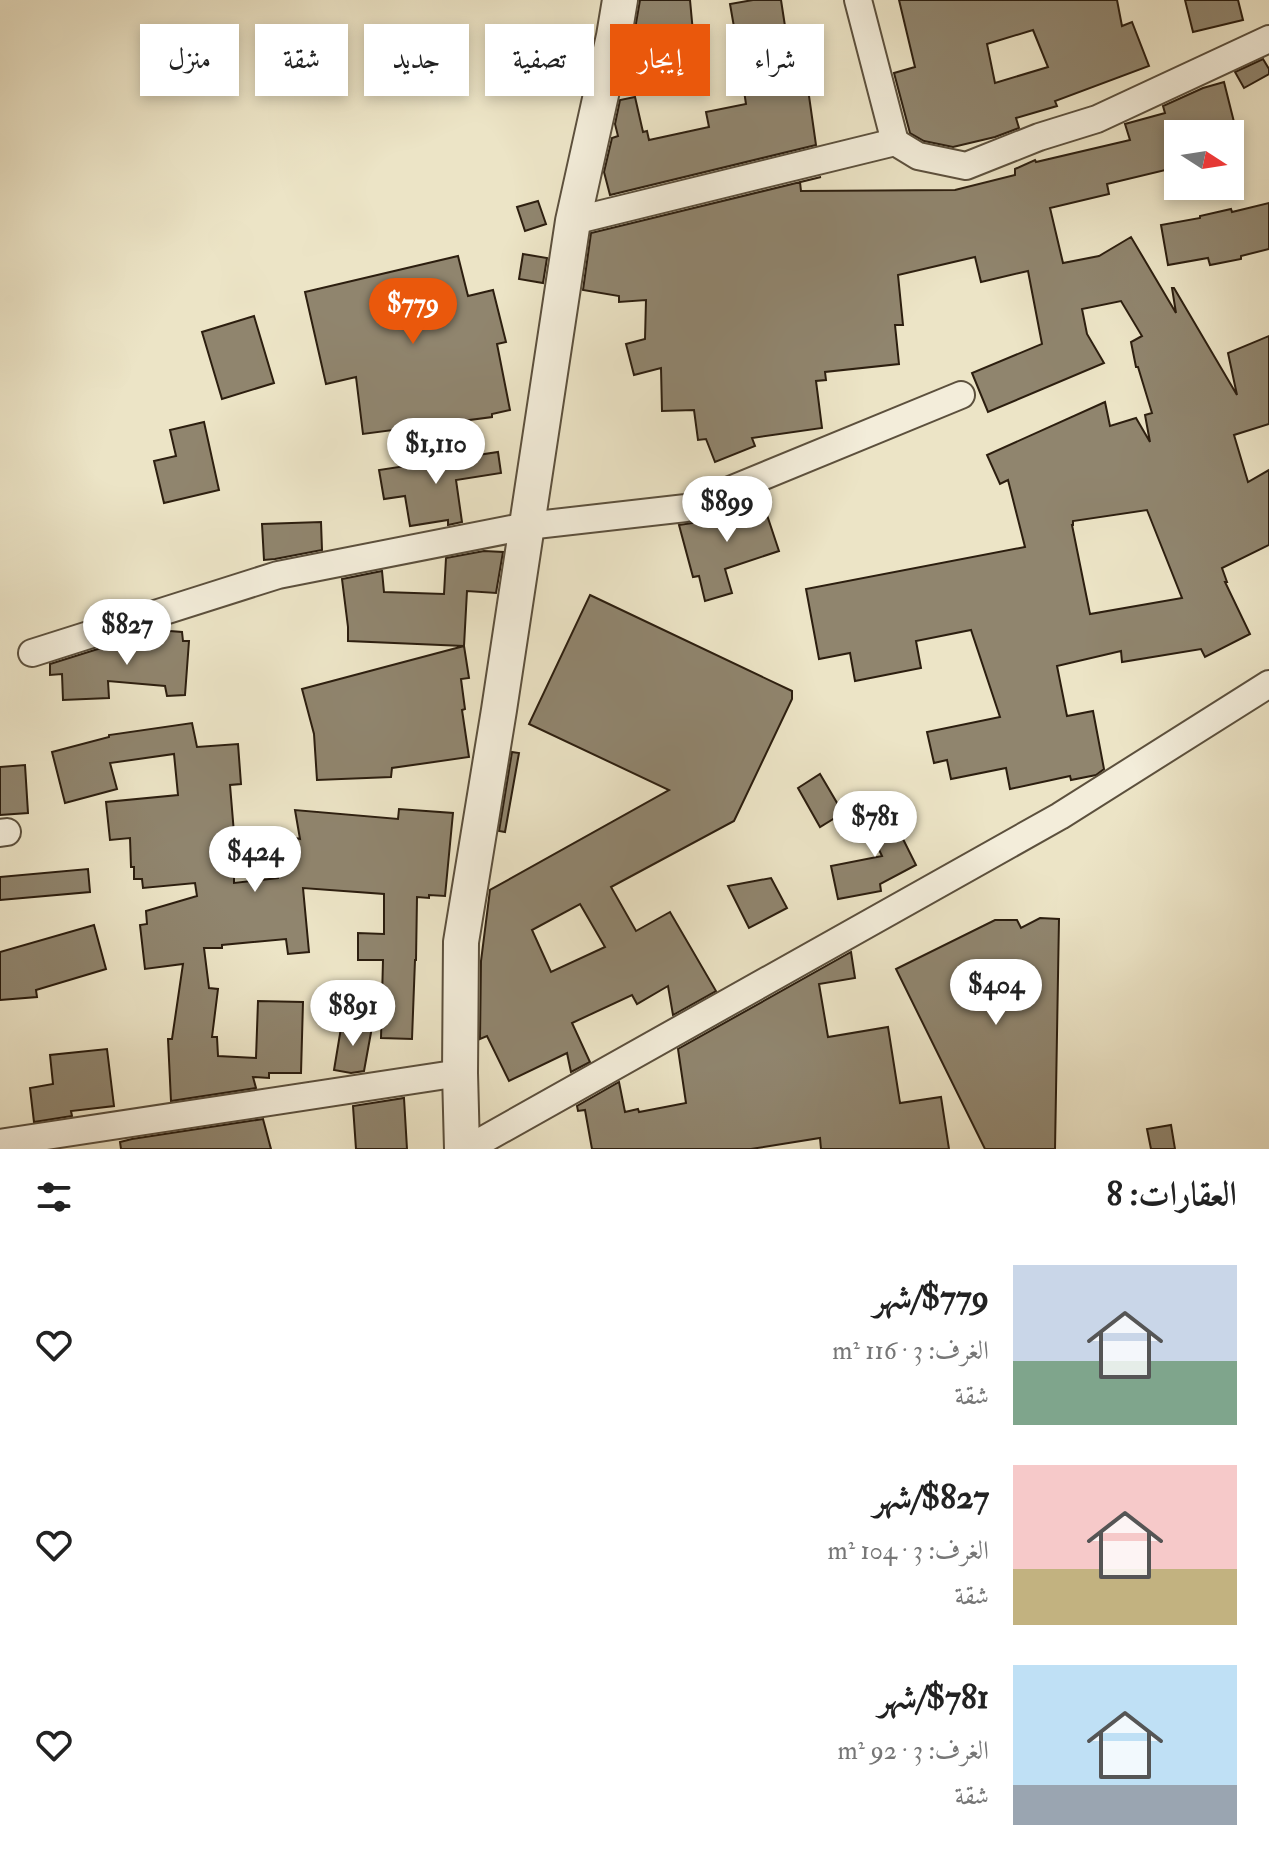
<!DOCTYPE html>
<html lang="ar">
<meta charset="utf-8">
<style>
:root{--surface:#fff;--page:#f2f2f2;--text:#222;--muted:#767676;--accent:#ea580c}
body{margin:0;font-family:"IM FELL Double Pica",Amiri,serif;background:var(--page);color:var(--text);direction:rtl;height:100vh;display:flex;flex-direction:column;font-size:30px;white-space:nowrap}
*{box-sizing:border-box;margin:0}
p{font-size:26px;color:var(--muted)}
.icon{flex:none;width:44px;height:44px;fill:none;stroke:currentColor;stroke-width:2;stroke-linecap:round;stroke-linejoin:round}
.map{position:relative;height:1149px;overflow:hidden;direction:ltr}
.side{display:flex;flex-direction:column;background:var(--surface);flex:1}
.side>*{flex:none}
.top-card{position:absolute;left:24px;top:24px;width:800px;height:72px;direction:rtl;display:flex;gap:16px}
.needle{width:52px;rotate:102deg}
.buttons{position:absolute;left:1164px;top:120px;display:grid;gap:16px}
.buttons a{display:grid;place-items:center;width:80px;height:80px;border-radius:0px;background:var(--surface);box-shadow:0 4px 12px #0003;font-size:40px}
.price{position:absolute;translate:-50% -68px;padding:0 18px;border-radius:28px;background:#fff;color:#222;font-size:26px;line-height:52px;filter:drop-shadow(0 2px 4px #0008)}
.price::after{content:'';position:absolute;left:50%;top:48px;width:24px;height:18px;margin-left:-12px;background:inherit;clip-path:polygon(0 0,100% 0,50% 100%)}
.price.on{background:var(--accent);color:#fff}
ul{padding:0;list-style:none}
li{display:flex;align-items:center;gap:24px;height:200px;padding:0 32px}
li span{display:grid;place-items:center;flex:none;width:224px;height:160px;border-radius:0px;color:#555}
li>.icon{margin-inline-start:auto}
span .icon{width:96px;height:96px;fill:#fffc;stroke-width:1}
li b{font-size:34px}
h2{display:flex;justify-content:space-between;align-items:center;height:96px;padding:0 32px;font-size:34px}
.tag{padding:0 28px;border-radius:0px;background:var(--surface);box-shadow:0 4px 12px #0003;font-size:28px;line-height:72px}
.tag.on{background:var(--accent);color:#fff}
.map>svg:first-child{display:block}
</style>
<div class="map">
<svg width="1269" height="1149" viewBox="0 0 1269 1149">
<rect width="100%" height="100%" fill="#ece4c6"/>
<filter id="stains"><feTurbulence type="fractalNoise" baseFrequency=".0025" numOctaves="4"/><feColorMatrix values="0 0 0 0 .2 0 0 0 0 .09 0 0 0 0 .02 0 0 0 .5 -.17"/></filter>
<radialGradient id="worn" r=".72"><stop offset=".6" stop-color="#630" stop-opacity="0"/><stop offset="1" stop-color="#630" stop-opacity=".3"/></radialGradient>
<!-- building -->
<g fill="#90856e" stroke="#2c1e0f" stroke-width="2" fill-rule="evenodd">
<polygon points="640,0 690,0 695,54 639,59 636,23"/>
<polygon points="753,0 781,0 795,91 808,89 816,145 610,195 604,172 612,138 618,136 615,124 620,100 635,97 643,132 647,131 649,140 709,127 706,112 746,104 741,71 757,67 754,49 738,50 730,4"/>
<path d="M899,0H1117L1122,26L1132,22L1149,66L1055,101L1057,106L1016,118L1019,128L995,137L953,147L924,141L910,133L894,73L915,67ZM1033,30L1048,67L995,83L987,44Z"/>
<polygon points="1185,0 1238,0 1243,20 1193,32"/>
<polygon points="1263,59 1269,69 1269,74 1244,88 1235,72"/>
<path d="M1224,82L1237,134H1178V167L1107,184L1109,194L1050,208L1063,263L1099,256L1131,237L1176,313L1172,288H1174L1237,395L1228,353L1269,336V424L1234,435L1248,482L1269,470V545L1222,568L1227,582H1225L1250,634L1205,657L1201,649L1122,662L1121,651L1057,666L1067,716L1093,711L1104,769L1096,775L1071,780L1070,776L1010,789L1006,768L951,779L947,760L934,763L927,732L1000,717L971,630L916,641L921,668L855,681L850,653L819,659L806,589L1025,547L1008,480L1000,484L987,455L1105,402L1110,426L1136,418L1150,442L1145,415L1152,413L1138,367H1136L1131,342L1142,336L1121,301L1082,309L1087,334L1104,363L988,412L972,373L1042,344L1028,271L981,282L975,257L898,275L903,325H895L899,364L825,372L826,380L816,381L822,428L752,438L755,446L715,462L706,439L698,440L694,410L662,411L661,368L634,375L626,344L645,339L646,300L619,302V296L583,290L591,233L821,177L800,182L801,191L955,190L1015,175V169L1035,160L1036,162L1130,140L1125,124L1165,113L1163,106L1203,88ZM1147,510L1182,598L1090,614L1072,525H1073V521Z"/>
<polygon points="538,201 546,224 525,231 517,207"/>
<polygon points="1269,203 1269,249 1241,256 1241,259 1210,265 1208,258 1168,265 1161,225 1200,218 1200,216 1231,209 1232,212"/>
<polygon points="523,254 547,258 543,283 519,279"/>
<polygon points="458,256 468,296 493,290 506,342 497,344 510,410 492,414 492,417 363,434 356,377 326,384 305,292"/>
<polygon points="254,316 274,383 222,399 202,332"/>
<polygon points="204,422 219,490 164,503 154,461 176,456 170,430"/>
<polygon points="498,452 501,473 456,480 462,522 448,525 448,520 410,526 405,496 384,499 379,470"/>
<polygon points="761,497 779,551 725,569 732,593 705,601 699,576 693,577 679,525 692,523"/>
<polygon points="321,522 322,550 275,559 264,560 262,524"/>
<polygon points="484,551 503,552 496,593 467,591 464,646 469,678 461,679 465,709 462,710 469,757 392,768 391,777 317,780 314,734 302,689 464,646 348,641 348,627 342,579 382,571 384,592 444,594 446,558"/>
<path d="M590,595L792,691V699L734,821L611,887L636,931L670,912L716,991L673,1015L668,986L637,1004L632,995L572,1023L590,1062L571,1072L567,1053L509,1081L487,1036L480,1039L481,961L490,890L669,790L529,724ZM580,904L605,947L551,972L532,930Z"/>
<polygon points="157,630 182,632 183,641 189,641 185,695 167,696 165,686 108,681 109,698 63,700 62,674 50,675 50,664 101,648 134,647 135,637"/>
<polygon points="192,723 197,747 238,744 241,784 230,785 234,833 234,883 278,878 287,836 300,839 295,810 398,819 399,809 453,813 445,896 429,895 429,898 417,897 416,960 415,960 412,1039 381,1038 383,960 358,960 358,933 384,934 384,894 303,888 309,952 288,954 286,939 222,945 222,948 204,948 209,988 218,989 212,1037 217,1037 218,1056 256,1058 258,1001 303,1002 301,1073 269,1073 269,1078 253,1077 256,1088 171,1101 168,1039 172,1039 183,964 145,969 140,925 147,924 146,911 197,896 195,883 143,888 142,879 134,879 134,867 131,867 130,838 110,840 106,802 178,795 174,754 110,763 117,789 65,803 52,752 109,737 109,735"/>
<polygon points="512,752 519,753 505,832 499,831"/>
<polygon points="25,765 28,813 0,815 0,767"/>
<polygon points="820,774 843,813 820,827 798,788"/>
<polygon points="886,805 916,865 880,884 881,891 838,899 831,866 882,856 863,816"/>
<polygon points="88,869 90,892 0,900 0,877"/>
<polygon points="771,878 787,908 749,928 728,886"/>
<polygon points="1040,918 1059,919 1055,1149 985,1149 896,969 995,920 1017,920 1021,928"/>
<polygon points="94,925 106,969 36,990 37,997 0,1000 0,952"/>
<polygon points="851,952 855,978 819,984 828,1037 888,1027 900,1103 941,1097 949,1149 821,1149 820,1138 751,1149 592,1149 585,1110 578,1111 577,1106 619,1082 625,1112 638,1109 639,1112 686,1103 678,1049"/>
<polygon points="342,1022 372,1027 364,1071 351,1073 334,1070"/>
<polygon points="107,1049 114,1106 71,1111 72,1116 34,1122 30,1088 53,1084 50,1055"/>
<polygon points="404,1098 407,1149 356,1149 353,1106"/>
<polygon points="263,1119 271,1149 121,1149 120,1142 132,1139"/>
<polygon points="1171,1125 1175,1149 1151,1149 1147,1129"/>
</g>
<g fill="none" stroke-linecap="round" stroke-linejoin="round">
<!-- minor casing -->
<g stroke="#5c503d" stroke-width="30">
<g id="minor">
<polyline points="895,142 918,156 966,166 1039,137 1097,119 1269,39"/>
<polyline points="573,221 895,142 858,0"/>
<polyline points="32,653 278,575 527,526 686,508 961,395"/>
<polyline points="0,833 7,832"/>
<polyline points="0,1143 460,1073"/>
<polyline points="467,1149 1060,816 1269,684"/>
</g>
</g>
<!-- tertiary casing -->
<g stroke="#5c503d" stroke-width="38">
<polyline id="tertiary" points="462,1149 460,1073 461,942 499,710 573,221 614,36 620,0"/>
</g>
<!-- minor -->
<use href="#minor" stroke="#f3edda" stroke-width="26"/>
<!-- tertiary -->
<use href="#tertiary" stroke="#f3edda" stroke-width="34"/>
</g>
<rect width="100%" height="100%" filter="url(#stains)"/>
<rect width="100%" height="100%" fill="url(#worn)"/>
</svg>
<div class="buttons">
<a><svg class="needle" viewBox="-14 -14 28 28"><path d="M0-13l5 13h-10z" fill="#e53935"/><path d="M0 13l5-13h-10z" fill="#767676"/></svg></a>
</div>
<b class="price on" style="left:413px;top:346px">$779</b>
<b class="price" style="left:436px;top:486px">$1,110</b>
<b class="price" style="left:727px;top:544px">$899</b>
<b class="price" style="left:127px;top:667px">$827</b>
<b class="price" style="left:875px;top:859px">$781</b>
<b class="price" style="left:255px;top:894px">$424</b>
<b class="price" style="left:996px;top:1027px">$404</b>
<b class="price" style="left:353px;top:1048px">$891</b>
<div class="top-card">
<a class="tag">شراء</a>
<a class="tag on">إيجار</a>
<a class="tag">تصفية</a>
<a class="tag">جديد</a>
<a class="tag">شقة</a>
<a class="tag">منزل</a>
</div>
</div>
<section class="side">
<h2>العقارات: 8<svg class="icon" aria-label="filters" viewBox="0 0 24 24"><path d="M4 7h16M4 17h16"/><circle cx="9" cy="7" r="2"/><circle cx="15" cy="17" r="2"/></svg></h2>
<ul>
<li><span style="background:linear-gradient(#c9d6e8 60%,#7fa58c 0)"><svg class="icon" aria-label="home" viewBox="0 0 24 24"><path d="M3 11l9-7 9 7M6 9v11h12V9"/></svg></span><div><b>$779/شهر</b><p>الغرف: 3 · 116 m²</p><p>شقة</p></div><svg class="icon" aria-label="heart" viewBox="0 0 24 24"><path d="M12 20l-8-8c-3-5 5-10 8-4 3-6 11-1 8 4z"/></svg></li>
<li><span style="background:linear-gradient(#f6c9c9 65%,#c2b280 0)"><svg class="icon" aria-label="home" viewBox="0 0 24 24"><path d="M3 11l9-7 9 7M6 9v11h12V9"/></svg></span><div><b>$827/شهر</b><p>الغرف: 3 · 104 m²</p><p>شقة</p></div><svg class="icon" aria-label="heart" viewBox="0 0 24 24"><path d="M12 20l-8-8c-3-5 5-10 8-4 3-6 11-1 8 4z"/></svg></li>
<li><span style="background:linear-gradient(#bfe0f5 75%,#9aa5b1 0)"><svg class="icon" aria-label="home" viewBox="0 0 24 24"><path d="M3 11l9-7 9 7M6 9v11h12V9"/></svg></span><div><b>$781/شهر</b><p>الغرف: 3 · 92 m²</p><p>شقة</p></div><svg class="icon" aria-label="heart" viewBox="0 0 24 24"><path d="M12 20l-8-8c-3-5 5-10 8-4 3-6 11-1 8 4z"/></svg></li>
</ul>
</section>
